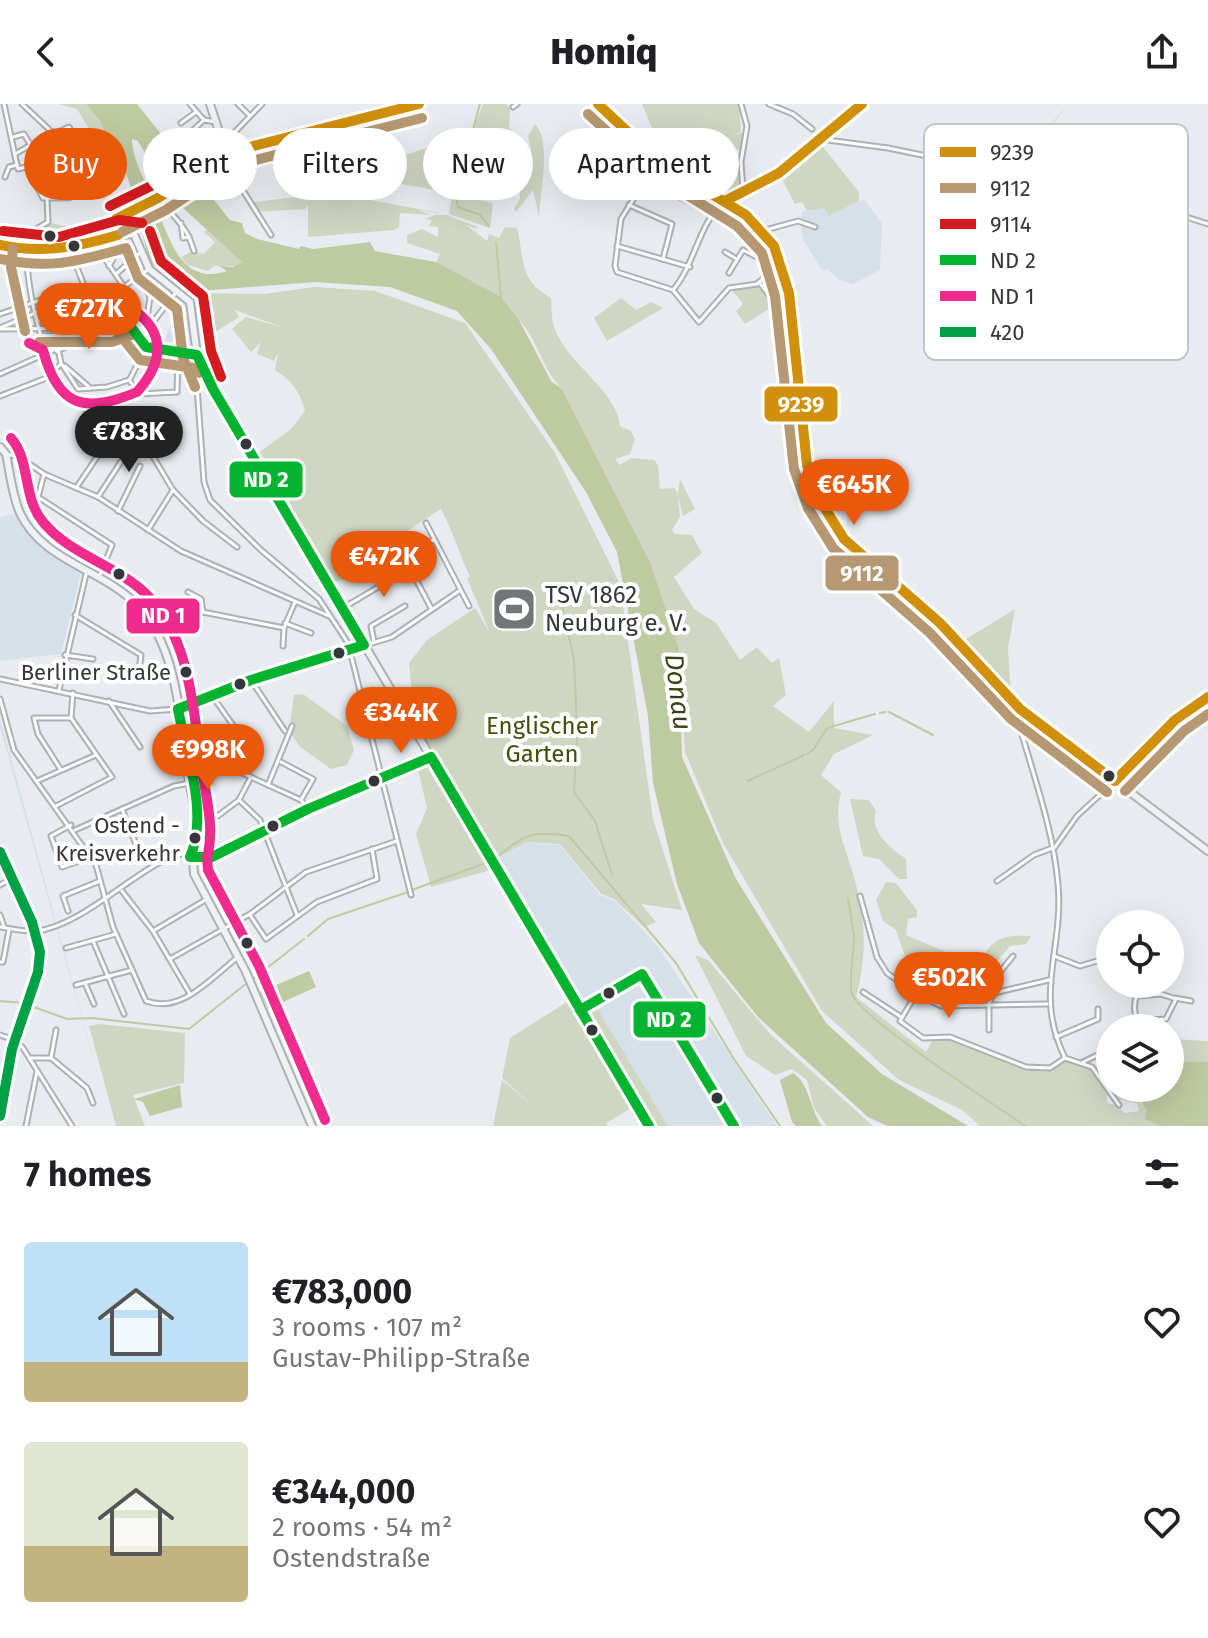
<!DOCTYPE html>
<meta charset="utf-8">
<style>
:root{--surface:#fff;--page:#f6f6f6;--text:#202124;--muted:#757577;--accent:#ea580c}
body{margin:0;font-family:"Fira Sans",sans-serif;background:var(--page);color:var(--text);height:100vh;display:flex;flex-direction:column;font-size:30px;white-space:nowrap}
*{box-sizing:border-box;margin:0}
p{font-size:26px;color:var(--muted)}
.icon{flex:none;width:44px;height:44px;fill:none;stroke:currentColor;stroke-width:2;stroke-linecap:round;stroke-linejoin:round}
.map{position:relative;height:1022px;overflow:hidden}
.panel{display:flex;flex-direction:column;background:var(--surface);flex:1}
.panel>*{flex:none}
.banner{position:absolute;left:24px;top:24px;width:800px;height:72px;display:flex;gap:16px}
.fabs{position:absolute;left:1096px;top:806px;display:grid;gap:16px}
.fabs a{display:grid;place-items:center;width:88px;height:88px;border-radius:50%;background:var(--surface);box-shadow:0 8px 32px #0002;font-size:40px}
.price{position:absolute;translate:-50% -68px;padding:0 18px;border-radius:28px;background:var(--accent);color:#fff;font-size:26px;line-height:52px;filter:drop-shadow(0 2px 4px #0008)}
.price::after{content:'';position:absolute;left:50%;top:48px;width:24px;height:18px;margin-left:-12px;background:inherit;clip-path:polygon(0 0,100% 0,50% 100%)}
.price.on{background:#222;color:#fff}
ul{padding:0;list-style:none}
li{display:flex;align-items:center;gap:24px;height:200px;padding:0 24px}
li span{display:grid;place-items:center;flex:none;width:224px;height:160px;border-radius:8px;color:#555}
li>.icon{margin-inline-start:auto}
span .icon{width:96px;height:96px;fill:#fffc;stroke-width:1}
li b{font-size:34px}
h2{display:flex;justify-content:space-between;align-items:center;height:96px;padding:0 24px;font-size:34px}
.pill{padding:0 28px;border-radius:36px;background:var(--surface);box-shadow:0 8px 32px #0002;font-size:28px;line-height:72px}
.pill.on{background:var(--accent);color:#fff}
header{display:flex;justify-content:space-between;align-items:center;height:104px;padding:0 24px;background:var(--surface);font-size:36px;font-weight:800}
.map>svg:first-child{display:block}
</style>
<header><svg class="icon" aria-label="back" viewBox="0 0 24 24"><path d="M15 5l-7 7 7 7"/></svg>Homiq<svg class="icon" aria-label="share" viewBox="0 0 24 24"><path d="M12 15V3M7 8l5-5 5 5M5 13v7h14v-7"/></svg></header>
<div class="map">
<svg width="1208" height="1022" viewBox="0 0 1208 1022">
<rect width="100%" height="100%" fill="#e8ecf0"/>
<!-- built -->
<g fill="#d7dfe9">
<polygon points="864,95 882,120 880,166 853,180 838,175 828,165 822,167 802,133 801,116 802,108 824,103 829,112"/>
<polygon points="175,210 190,217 192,245 163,240"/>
<polygon points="17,409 37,438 81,468 61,550 0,557 0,413"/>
<polygon points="0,614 112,1022 0,623"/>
<polygon points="527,738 560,741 600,791 614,796 657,841 777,1022 667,1022 597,905 591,911 498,755"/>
</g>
<!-- green -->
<g fill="#cfd7c3">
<polygon points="58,0 86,0 100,17 126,70 119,73 77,5"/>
<polygon points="483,0 506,0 510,4 508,59 499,53 500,49 469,37"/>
<polygon points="642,0 739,0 741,28 733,31 745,28 742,45 727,46 727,55 716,56 714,78 727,79 728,67 740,67 742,86 723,92 699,76 704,24 652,24"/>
<path d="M1068,0L1030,50L1043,60H1036C1061,67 1090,61 1112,73L1104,66L1090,64L1092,53L1113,64L1116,50L1137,62L1129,83L1141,98C1130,91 1122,80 1110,75C1084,65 1053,73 1026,62L1033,60L1006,62L1043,30Z"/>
<path d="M535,20C552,37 540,88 539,113L533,86L516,108L514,105L520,95V81C533,64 534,53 528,32Z"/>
<polygon points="819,38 859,88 859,97 829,112 824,104 807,107 802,98 795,100 780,71"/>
<polygon points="441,39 464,47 460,67 450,67 445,85 455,89 357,73 357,60 394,55"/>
<polygon points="630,44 643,53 622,85 579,68 574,78 565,75 582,47 588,50 597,46 618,58"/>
<polygon points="452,90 493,99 490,124 449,110"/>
<polygon points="304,92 360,94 445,110 417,106 432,111 400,109 399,123 394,126 308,133 308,101 305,105 257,108 253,98"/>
<path d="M435,111H447L478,123L477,125L466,121L487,137L489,130L499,134L505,123L517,124C525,157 518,175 551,194C552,203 551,216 555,225C568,261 616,285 620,322L631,327L635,335L630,350L615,355L620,361L631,354L654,356L658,361L660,385L674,384L678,389L680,375L695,405L683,412L678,392L680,413L672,426L675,430L692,431L702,449L674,473L694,505L716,519L740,556L757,543L772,559L779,554L786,591L773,602L809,628L834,597V624L873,631L834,650L821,671L841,688C832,723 847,744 855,777C866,817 867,853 856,893L926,948L933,935C980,929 1016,985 1065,957L1092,965L1108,987L1107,999L1117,1001L1125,1009L1139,1007L1137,999L1117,995L1103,975L1110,969V984H1134L1130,994L1142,998L1161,1022H980L962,1006L899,976L822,907L723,739L685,648L679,544L651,460L562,285C542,265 537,234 519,216C495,192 463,177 436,158L440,150L407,139V131L422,125L438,133V123L429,122L432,116L425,115Z"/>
<polygon points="51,119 86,127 76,129 77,139 30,144 25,136"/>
<polygon points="207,126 239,153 242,158 237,162 214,162 208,167 188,161 181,153 191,148 204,150 215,138 204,128"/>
<polygon points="759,180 775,201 745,220 736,207 743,200 731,185"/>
<path d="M315,183L375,187L465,219L555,349L620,480L653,715L682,806L641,800L656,818L644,823L614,795L601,790L560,740L527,738L496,755L415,620L409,559L427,536L475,504L489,527L467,474L470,473C459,449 453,428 441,405L407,427L391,456L366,469L334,478L257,350L291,325L305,307C299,286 293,278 275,266L278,249L274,257L257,250L261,238L251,248L232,225L246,213L284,224L235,206L239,213L201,237L199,189L264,190Z"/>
<polygon points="621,194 636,206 651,198 663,204 607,237 594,214"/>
<polygon points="1015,505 1008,544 1011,593 963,537"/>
<polygon points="303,590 347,622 354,646 347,661 331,665 300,643 289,627 294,591"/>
<polygon points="431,657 494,765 431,783 416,730 427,704 418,665"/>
<path d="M850,695L869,696L876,707C869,727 890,744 906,755L907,775H899L879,755L863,752Z"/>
<path d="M886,778L896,779L917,806V813L908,815L906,831L979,862C990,836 1000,830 1031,832L1026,840L1010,842C991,866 971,882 939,870C928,866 921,862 909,864L896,826L883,817L876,796Z"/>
<polygon points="695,851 708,856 770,930 873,1022 827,1022 814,1004 807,976 792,965 775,971 746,952"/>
<polygon points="567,898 571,898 645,1022 640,1022 630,1005 606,1019 608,1022 493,1022 502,976 535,1004 502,974 510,934"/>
<polygon points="597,904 668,1022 657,1022 591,911"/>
<polygon points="100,920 185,929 184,979 133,991 145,1022 116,1022 89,922"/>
<polygon points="1170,935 1208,937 1208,958 1170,958"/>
</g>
<!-- water -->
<g fill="#becaa1" fill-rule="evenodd">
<path d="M86,0H137L230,116L242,119L245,129L257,135L299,145L301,142L313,145L370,138L375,147L436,158L501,193L519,216L551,277L562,285L651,460L679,544L682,653L736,775L826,919L882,970L968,1022H887L868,1013L758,913L699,839L677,780L653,679L648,612L617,448L586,388L491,245L457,207L390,183L315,178L187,188L150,159L129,77L100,17ZM132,35L138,37L169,91L242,158L233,163L219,162L227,167C180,183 169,132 155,100C147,80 132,56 132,35Z"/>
<polygon points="309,867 316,883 268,905 260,888"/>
<polygon points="1170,958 1208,958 1208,1022 1161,1022 1145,1015 1147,1006 1142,998 1130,994 1134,984 1170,984"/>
<path d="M793,969C810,980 810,1006 822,1022H796L792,1018L780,976Z"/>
<polygon points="180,981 182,1003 150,1012 143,998 134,995"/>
</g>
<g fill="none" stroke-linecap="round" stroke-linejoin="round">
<!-- stream -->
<g stroke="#becaa1" stroke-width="2">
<polyline points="456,87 480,0"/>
<polyline points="456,92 458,103 480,111 489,122"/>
<polyline points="496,139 501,193"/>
<polyline points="561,499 574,555 577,626"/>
<polyline points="889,608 933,631"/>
<polyline points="880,609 886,608"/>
<polyline points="577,634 574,688 595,717 612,771"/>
<polyline points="807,650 814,645 827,624 875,610"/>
<polyline points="748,677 804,651"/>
<path d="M497,753C525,730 533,726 569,732L676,859L734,955L780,1022"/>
<polyline points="412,786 488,758"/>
<polyline points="848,794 854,832"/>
<polyline points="308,832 328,815 408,788"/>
<path d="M854,834C854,850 848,875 852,890C860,914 997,1002 1025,1022"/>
<polyline points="253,875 304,835"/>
<polyline points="0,897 25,899"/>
<polyline points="31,902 67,915 92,914 189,925 247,879"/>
</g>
<!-- street casing -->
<g stroke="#adb0b4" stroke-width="7">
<g id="street">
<polyline points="4,0 17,61"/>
<polyline points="22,0 54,30 87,85 69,94 43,94 35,79 34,62"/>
<polyline points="190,0 204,16 216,18"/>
<polyline points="238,0 250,12"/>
<polyline points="741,0 747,22 741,58 743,87"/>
<polyline points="769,0 793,10 812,25"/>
<polyline points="513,3 517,0"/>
<polyline points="181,19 196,8"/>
<polyline points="192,27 204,16"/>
<polyline points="54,30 69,23 84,48 69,57"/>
<polyline points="224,35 230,33 262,0"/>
<polyline points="820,35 888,44 970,61 1034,60 1057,65 1097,65 1109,69 1152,102 1208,120"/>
<polyline points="15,50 52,29"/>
<polyline points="227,51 237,77 271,131"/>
<polyline points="658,56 621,115 615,162 617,168 673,186"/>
<polyline points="5,73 9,63 17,61 18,65 41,59 24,30 13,33"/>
<polyline points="647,75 711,110"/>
<path d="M47,95L48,118L26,131L5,136L27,142C26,175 33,208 44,241L57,247"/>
<path d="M159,95C169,108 181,117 189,133L183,134L181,119"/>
<polyline points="629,101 672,120 663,155"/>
<polyline points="762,127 798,117 815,123"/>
<polyline points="189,133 194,147"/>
<polyline points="95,140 124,183"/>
<polyline points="617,142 690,163"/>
<polyline points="70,145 83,179"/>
<polyline points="99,146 110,135"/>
<polyline points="725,148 735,154"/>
<polyline points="109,162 121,141 119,134"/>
<path d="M149,165L111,192C139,239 139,248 197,251"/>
<polyline points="729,169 743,146 777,163"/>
<polyline points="116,170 140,149"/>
<polyline points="139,172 150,193 147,214 153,218 177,187"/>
<polyline points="759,178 769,191"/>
<polyline points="86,186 96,224"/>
<polyline points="673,186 699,218 729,184 757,180 778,162"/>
<path d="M673,186C696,159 698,119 725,97"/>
<polyline points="0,210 84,181"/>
<polyline points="53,222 61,259 78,285 107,283 129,276"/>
<polyline points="0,224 87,187"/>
<polyline points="0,225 110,224 127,218"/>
<polyline points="131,225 146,216"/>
<polyline points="88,231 108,242"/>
<polyline points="41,232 85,234"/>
<polyline points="57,247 85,234 88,223"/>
<polyline points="195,261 197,283"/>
<polyline points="65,262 89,283"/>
<polyline points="0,270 52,247"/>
<polyline points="49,272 93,312"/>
<polyline points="130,275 146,243"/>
<polyline points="129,276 139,290 177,288 178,253 157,250 156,246"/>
<polyline points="208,278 197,283 204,378 210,396 261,446 319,495 348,539 411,791"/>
<polyline points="0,292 44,275 61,260"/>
<polyline points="6,350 19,353 44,370 98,393 181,447 329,512"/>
<polyline points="44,370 38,393 112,441 99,473"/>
<polyline points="76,384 127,309 173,386 203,417 237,443"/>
<polyline points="98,393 137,333"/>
<polyline points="118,407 140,362"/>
<polyline points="426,419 469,502"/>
<polyline points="148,426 173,386"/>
<polyline points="343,504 410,464"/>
<polyline points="431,504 410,464 413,444 434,436"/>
<polyline points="203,508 284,524"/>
<polyline points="75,511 141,551 139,567 135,568"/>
<polyline points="285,519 311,529"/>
<polyline points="157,529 203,508 201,495 188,488"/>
<polyline points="374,538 371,522 405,502"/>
<polyline points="283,542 284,524 295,498"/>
<polyline points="65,551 93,555"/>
<polyline points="0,575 150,607 178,605 251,576 392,533 459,487"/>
<polyline points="251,576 285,627"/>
<polyline points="59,586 87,466"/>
<polyline points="213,593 235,624"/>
<path d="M0,595L14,646L96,761L113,823L146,897C182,910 211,874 238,853"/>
<polyline points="109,597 140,643"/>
<path d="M1020,605L1017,613C1032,668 1053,723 1058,780C1064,847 1033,888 1065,954L1092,963L1119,1001"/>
<polyline points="351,613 368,611"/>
<polyline points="185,643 301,696 308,705"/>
<polyline points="281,658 313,675 301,696"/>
<polyline points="61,666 38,630 34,614 71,614"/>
<polyline points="37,677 96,651"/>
<polyline points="268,681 292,622"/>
<polyline points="239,696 260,716 297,811"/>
<polyline points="56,702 112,673 71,614 73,589"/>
<polyline points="122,705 137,743"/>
<polyline points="71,721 51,732 62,763 90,753"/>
<polyline points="75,726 174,682 190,679"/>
<polyline points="199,726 239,696 251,673"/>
<polyline points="196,752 212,753 308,705 431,653"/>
<polyline points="997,777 1034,751 1055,743 1077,712 1115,677"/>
<polyline points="0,781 11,775"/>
<polyline points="122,787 153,827 190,890"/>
<polyline points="860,792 877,853 887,869 916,890 941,902 1047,900"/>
<polyline points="68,807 63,792 100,777"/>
<polyline points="0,811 4,823"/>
<polyline points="250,811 266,835 317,798 377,775 372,745"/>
<path d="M0,823C12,825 25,828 37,827C89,821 155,745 190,750"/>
<polyline points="153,827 207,795"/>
<polyline points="93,837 124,910"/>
<polyline points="66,844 116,830"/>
<polyline points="1054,852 1080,862 1104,855 1100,849"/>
<polyline points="170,855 250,810 306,768 397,737"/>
<polyline points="0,858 3,858 9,826"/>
<polyline points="85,879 94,900"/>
<polyline points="76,881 132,866"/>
<polyline points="863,888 901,913"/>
<polyline points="994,889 996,873 1013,852"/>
<polyline points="916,890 900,917 923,934 950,933 1026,963 1050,964 1065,954"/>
<polyline points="1175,894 1191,897"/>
<polyline points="581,905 642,870 734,1022"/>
<path d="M1137,917L1166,915L1176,895L1161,890L1137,892C1132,900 1136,914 1138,924"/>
<polyline points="989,926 989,899 994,889 1049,876"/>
<polyline points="0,931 15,936 23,944 72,1022"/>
<polyline points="1056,933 1098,915 1098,905"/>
<polyline points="30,954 51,954 87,984 93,999"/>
<polyline points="51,954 56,926"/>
<polyline points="1083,958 1110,945"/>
<polyline points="26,1022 37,967"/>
</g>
</g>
<!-- secondary casing -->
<g stroke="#adb0b4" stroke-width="10">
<g id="secondary">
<polyline points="210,0 226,49"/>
<polyline points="598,0 661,59 746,111 774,142 789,189 807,361 821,398 844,435 940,519 1020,605 1208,747"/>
<polyline points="725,97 779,69 862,0"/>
<polyline points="118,131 117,114 158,94 226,49 419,0"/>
<path d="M0,141C29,148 61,150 91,141C107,137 117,130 134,130L149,165L190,198L197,251L206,273L649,1022"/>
<path d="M0,343L6,350C10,369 12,391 20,409C43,458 103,465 138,502C179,545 180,620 189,676C193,701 201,721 194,747"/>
<polyline points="1115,677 1175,616 1208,593"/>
<polyline points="0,748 32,818 40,848 38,868 12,945 0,1012"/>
<polyline points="193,754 194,770 246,868 312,1022"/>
</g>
</g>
<!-- street -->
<use href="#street" stroke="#fcfcfd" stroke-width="3"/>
<!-- secondary -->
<use href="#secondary" stroke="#eff1f4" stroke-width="6"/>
<!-- bus-1 casing -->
<g stroke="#fff" stroke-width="16">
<g id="bus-1">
<polyline points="598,0 661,59 746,111 774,142 789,189 807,361 821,398 844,435 940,519 1020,605 1115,677"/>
<polyline points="725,97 779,69 862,0"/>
<polyline points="116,115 158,94 226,49 419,0"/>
<path d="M0,141C41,150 78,143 118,131"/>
<polyline points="1115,677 1175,616 1208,593"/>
</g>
</g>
<!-- bus-2 casing -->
<g stroke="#fff" stroke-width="16">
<g id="bus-2">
<polyline points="588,10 653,70 737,122 762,149 775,192 794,365 808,404 833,444 930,529 1011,615 1107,688"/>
<polyline points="122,128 166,106 232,62 422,14"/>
<polyline points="13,145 11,163 25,227"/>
<path d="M0,155C50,166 78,157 126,144L138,174L177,205L183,254L195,283"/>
<polyline points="116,226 140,256 194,264 199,269"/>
<polyline points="39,238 112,238 132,231"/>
<polyline points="1125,687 1184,627 1208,610"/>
</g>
</g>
<!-- bus-3 casing -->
<g stroke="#fff" stroke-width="16">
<g id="bus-3">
<polyline points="110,102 151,82 218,37"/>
<polyline points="3,127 59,133 119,116 142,119"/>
<polyline points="150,127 161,157 203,192 211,247 221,273"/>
</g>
</g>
<!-- bus-4 casing -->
<g stroke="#fff" stroke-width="16">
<g id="bus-4">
<path d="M103,224L127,218L146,243L197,251L213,285L364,541L251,576L178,605C186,650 209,709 190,753H212L308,705L431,653L649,1022"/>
<polyline points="580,906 642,870 734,1022"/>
</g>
</g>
<!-- bus-5 casing -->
<g stroke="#fff" stroke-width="16">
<g id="bus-5">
<path d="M29,239L43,246C58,303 84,310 137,288C163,259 167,228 132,205L108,210L43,211"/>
<path d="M11,334C31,357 22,393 43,418C71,452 118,461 148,492C191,537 193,606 202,665C206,694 214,720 208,750"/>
<polyline points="207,753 208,766 259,862 325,1016"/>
</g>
</g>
<!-- bus-6 casing -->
<g stroke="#fff" stroke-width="16">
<polyline id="bus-6" points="0,748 32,818 40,848 38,868 12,945 0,1012"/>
</g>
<!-- bus-1 -->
<use href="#bus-1" stroke="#d0900b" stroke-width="10"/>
<!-- bus-2 -->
<use href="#bus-2" stroke="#b69973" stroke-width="10"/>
<!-- bus-3 -->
<use href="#bus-3" stroke="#d41c20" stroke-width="10"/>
<!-- bus-4 -->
<use href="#bus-4" stroke="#04b431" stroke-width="10"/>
<!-- bus-5 -->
<use href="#bus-5" stroke="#ef2b8d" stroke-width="10"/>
<!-- bus-6 -->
<use href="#bus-6" stroke="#00a046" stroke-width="10"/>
</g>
<!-- icons -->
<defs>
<g id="stadium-square" transform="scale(2.3)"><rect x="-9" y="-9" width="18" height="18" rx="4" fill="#737679" stroke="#fff"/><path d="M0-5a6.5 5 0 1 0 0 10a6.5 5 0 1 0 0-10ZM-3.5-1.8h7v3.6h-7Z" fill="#fff"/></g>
</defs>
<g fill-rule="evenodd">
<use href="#stadium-square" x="514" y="505"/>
</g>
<!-- markers -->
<g fill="#343639" stroke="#fff" stroke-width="3">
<circle cx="50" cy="132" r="7"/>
<circle cx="74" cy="142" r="7"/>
<circle cx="246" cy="340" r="7"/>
<circle cx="119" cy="470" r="7"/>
<circle cx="339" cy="549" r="7"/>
<circle cx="186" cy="568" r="7"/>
<circle cx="240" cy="580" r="7"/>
<circle cx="1109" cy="672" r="7"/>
<circle cx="374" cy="677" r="7"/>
<circle cx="273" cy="722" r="7"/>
<circle cx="195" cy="734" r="7"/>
<circle cx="247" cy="839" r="7"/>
<circle cx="609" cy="889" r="7"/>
<circle cx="592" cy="926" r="7"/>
<circle cx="717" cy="994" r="7"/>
</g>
<g text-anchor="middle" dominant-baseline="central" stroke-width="8" stroke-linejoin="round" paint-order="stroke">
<!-- bus labels -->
<g font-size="22" fill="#343639" stroke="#fff" text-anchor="end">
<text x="171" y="568">Berliner Straße</text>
<text x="180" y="721">Ostend -<tspan x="180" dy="28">Kreisverkehr</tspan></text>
</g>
<!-- poi labels -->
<g font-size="24" fill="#343639" stroke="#fff" text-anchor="start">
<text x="545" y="491">TSV 1862<tspan x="545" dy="28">Neuburg e. V.</tspan></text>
</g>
<!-- park labels -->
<g font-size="24" fill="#434f0a" stroke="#fff">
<text x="542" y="622">Englischer<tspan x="542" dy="28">Garten</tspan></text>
</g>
<!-- water labels -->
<g font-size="26" font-style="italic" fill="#374114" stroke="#fff">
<text transform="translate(678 588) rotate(83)">Donau</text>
</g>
</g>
<!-- legend -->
<rect x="924" y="20" width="264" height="236" rx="12" fill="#fff" stroke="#c2c3c4" stroke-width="2"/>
<rect x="940" y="43" width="36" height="10" fill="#d0900b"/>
<rect x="940" y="79" width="36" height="10" fill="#b69973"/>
<rect x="940" y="115" width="36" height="10" fill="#d41c20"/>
<rect x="940" y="151" width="36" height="10" fill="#04b431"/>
<rect x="940" y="187" width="36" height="10" fill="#ef2b8d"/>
<rect x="940" y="223" width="36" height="10" fill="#00a046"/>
<g font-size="22" fill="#343639">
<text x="990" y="56">9239</text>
<text x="990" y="92">9112</text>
<text x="990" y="128">9114</text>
<text x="990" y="164">ND 2</text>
<text x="990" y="200">ND 1</text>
<text x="990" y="236">420</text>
</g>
<g stroke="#fff" stroke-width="3">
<rect x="763" y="281" width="76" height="38" rx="8" fill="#d0900b"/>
<rect x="228" y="356" width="76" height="39" rx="8" fill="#04b431"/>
<rect x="824" y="450" width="76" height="38" rx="8" fill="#b69973"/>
<rect x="125" y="493" width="76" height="38" rx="8" fill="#ef2b8d"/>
<rect x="632" y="896" width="75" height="39" rx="8" fill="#04b431"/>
</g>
<g font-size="22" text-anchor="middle" font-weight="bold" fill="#fff">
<text x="801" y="308">9239</text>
<text x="266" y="383">ND 2</text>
<text x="862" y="477">9112</text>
<text x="163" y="519">ND 1</text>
<text x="669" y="923">ND 2</text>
</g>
</svg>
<div class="fabs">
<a><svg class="icon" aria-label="locate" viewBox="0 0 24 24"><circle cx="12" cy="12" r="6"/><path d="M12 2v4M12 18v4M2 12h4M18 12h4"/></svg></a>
<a><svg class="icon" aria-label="layers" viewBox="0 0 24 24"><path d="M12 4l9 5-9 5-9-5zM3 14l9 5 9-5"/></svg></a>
</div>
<b class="price" style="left:89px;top:247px">€727K</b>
<b class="price on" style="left:129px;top:370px">€783K</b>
<b class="price" style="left:854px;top:423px">€645K</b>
<b class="price" style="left:384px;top:495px">€472K</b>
<b class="price" style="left:401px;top:651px">€344K</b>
<b class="price" style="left:208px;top:688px">€998K</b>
<b class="price" style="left:949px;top:916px">€502K</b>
<div class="banner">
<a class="pill on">Buy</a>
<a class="pill">Rent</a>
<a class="pill">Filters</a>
<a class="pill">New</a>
<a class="pill">Apartment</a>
</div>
</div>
<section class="panel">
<h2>7 homes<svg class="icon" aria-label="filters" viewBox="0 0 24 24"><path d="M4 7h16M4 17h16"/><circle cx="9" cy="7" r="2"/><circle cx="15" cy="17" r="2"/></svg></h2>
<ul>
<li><span style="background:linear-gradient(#bfe0f5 75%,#c2b280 0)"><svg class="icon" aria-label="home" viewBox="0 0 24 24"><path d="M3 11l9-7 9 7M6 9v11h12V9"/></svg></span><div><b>€783,000</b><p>3 rooms · 107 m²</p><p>Gustav-Philipp-Straße</p></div><svg class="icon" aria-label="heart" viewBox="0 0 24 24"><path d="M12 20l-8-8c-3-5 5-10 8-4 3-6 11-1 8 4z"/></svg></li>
<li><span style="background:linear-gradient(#dfe7d0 65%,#c2b280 0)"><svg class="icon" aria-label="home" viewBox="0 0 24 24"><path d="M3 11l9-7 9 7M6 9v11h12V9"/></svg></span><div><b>€344,000</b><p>2 rooms · 54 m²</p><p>Ostendstraße</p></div><svg class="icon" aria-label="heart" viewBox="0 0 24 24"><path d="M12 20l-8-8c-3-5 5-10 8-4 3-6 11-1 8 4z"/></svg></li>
</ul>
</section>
